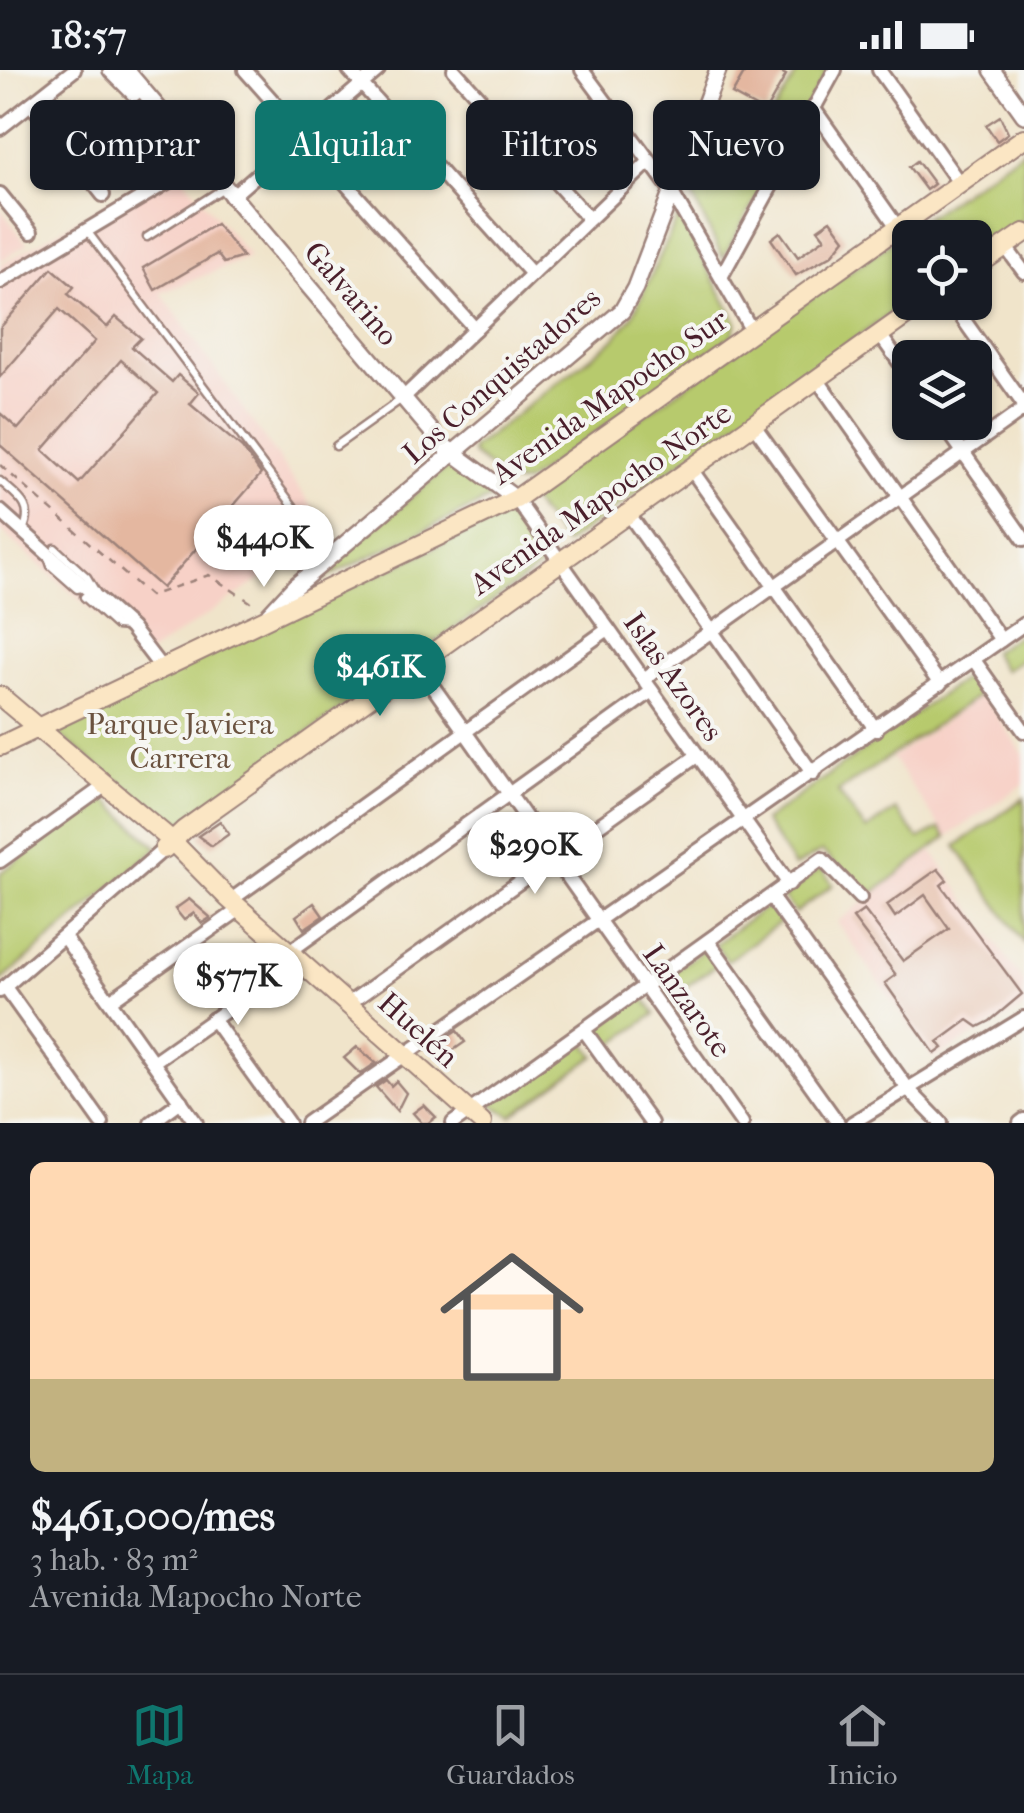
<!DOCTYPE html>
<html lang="es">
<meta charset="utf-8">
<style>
:root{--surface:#171b24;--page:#20242c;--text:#f1f3f6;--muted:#9ea1a6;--line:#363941;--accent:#0f766e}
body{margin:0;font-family:"IM FELL French Canon",serif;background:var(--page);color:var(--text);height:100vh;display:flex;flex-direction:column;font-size:38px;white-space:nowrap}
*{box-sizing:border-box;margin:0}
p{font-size:32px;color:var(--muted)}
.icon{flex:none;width:55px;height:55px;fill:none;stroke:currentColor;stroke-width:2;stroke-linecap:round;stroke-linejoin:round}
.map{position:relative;height:1053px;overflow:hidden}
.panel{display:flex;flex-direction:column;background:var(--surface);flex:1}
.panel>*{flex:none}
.top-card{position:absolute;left:30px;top:30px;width:965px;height:90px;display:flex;gap:20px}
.tools{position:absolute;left:892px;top:150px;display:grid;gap:20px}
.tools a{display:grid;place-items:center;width:100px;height:100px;border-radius:15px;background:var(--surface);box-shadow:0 2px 8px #0004;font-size:50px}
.price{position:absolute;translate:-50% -85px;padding:0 22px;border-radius:35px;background:#fff;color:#222;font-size:32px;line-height:65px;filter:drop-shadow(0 2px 5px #0008)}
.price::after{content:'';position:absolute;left:50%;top:60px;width:30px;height:22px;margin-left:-15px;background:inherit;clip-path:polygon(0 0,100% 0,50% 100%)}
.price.selected{background:var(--accent);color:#fff}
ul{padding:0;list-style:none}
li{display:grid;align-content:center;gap:20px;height:530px;padding:0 30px}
li span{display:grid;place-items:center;height:310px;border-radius:15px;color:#555}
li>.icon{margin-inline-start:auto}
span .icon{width:180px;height:180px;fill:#fffc;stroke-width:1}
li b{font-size:42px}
.tag{padding:0 35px;border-radius:15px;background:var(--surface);box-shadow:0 2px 8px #0004;font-size:35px;line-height:90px}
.tag.selected{background:var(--accent);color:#fff}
.status{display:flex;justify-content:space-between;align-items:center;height:70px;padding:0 50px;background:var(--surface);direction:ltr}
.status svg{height:28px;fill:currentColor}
.menu{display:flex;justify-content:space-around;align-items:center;height:140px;border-top:2px solid var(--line);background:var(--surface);font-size:28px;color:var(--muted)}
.menu a{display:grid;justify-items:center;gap:5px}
.menu .selected{color:var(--accent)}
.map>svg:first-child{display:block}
</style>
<div class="status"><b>18:57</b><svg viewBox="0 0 49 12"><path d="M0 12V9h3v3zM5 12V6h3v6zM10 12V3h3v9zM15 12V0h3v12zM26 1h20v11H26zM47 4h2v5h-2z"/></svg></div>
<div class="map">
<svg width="1024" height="1053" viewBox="0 0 1024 1053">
<rect width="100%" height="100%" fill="#f6f6f2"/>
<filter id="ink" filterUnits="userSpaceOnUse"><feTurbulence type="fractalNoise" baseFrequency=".01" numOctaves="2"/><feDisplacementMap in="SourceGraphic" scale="20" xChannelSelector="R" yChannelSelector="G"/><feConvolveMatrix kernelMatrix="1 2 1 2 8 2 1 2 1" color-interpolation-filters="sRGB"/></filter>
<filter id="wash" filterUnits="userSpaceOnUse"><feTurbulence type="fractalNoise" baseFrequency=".0048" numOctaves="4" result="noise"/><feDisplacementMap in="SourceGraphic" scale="40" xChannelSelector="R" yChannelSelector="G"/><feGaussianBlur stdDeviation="2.25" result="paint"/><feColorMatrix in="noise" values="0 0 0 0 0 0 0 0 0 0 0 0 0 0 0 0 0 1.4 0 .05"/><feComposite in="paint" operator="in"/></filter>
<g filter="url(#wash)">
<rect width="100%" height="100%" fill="#f0e4ca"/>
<!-- built -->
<g fill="#f7d1c7">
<polygon points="173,95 250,187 161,223 331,463 145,586 0,460 0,195"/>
<polygon points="0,138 27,174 0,191"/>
<polygon points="983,625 1024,685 1024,714 947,767 892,688"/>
<polygon points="932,781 1024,913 1024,938 933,989 837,852"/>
</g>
<!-- green -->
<g fill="#b7ca6d" stroke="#80744c" stroke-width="2.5">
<polygon points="799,0 828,0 723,188 686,113 697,91 731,113"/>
<polygon points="1024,79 1024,149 975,184 975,168 910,168 910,230 565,474 532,433 534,422"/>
<polygon points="679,145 737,252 733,265 525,413 512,413 473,385 472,379 614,269 632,247"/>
<polygon points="451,394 496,426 300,520"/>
<polygon points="516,439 549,491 174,759 56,662 55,657"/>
<polygon points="1024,561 1024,587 1004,601 992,582"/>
<polygon points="966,607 979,625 838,722 866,760 896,740 919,769 940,758 947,767 868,827 822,781 794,797 764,751"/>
<polygon points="105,728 158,778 0,912 0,803"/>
<polygon points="1024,728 1024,873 956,776"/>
<polygon points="821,798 833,815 795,843 783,827"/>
<polygon points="770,834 782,851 727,891 715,874"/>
<polygon points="706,878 718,894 663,933 652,917"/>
<polygon points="642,925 655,944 606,979 593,960"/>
<polygon points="582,968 595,986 512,1046 491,1034"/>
</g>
<g id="blocks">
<!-- building -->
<g fill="#e4b7a0" fill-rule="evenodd">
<polygon points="746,0 777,0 786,5 765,42 732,24"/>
<polygon points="1000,46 1008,63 997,71 986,55"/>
<polygon points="917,91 934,114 926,120 909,97"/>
<polygon points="831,150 845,169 832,185 796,205 771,169 780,162 798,187 825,168 818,159"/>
<polygon points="216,154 243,187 224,193 217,184 155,220 143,198"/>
<path d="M52,198L74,217L68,224L107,257L116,247L141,268L132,277L172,312L178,305L199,323L190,334L242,378L261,404L162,518L0,375V343L18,359L95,271L59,239L0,307V258ZM121,290L158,323L79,413L43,380Z"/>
<polygon points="220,751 229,764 212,776 198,766"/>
<polygon points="938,799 947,810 941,815 1022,924 990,951 978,957 968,950 938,972 943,978 935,984 885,913 896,905 853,848 864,840 903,891 949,859 925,825 895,847 887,835"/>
<polygon points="189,829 210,847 210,848 202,853 194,843 184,850 175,839"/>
<polygon points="314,833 323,846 304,859 296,846"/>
<polygon points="246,879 259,890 238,903 226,893"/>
<polygon points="457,961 465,972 445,986 434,976"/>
<polygon points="357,977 376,993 360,1004 344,988"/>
<polygon points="386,1010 391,1016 396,1011 406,1023 397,1041 376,1017"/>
<polygon points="424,1035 436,1047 428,1053 422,1053 413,1043"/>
</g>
</g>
</g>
<g filter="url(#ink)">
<use href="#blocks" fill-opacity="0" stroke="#9d827a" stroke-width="2.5"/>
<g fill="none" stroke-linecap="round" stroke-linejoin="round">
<!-- service casing -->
<g stroke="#9d827a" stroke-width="11">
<g id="service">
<polyline points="88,162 330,485"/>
<polyline points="147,167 222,119"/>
<polyline points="336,376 403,328"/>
<path d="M0,411C18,427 35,436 23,460"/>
<polyline points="55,478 87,507 96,522"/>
<polyline points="49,490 51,496 77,519 82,518"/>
<polyline points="84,527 116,556 127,557"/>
</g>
</g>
<!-- minor casing -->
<g stroke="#9d827a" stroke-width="18">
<g id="minor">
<polyline points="245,0 475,259"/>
<polyline points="349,0 532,204"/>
<polyline points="454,0 589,149"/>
<polyline points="582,0 668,116 752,261"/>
<polyline points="879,0 960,114"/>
<polyline points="31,34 103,125"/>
<polyline points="814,39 898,158"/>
<polyline points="0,58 74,0"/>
<polyline points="0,124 31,162"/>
<polyline points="231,127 378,0"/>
<polyline points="1005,176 1024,202"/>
<polyline points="721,207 835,0"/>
<polyline points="0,212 201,92"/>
<polyline points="951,232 1024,335"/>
<polyline points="880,265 910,307"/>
<polyline points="817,309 1001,570"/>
<polyline points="403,328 650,91"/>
<polyline points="942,352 1024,469"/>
<polyline points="753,354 940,614"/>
<polyline points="691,399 876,660"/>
<polyline points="516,429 789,814"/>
<polyline points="0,441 131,558 160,596"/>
<polyline points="628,443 813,704"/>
<polyline points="974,590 1024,661"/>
<polyline points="417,594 742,1053"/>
<polyline points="644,609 1024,339"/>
<polyline points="0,791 99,720"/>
<polyline points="771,827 908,1019 941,1053"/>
<polyline points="231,830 608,559"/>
<polyline points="64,867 196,1053"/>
<polyline points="708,871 838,1053"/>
<polyline points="289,882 652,621"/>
<polyline points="5,917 102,1053"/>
<polyline points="0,921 164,779"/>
<polyline points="110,931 240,839"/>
<polyline points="348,934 698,685"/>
<polyline points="213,949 288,1053"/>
<polyline points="584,960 651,1053"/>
<polyline points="153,992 298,890"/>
<polyline points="151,1053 181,1031"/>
<polyline points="307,1053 1024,554"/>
<polyline points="453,1053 822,789 860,828"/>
<polyline points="852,1053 1024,948"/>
<polyline points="1020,1053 1024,1050"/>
</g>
</g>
<!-- tertiary casing -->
<g stroke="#9d827a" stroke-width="20">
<g id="tertiary">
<polyline points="111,0 134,23"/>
<polyline points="126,0 444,376 516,429"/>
<polyline points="992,0 1024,45"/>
<polyline points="269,544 294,517 622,241 635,218 718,0"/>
</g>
</g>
<!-- secondary casing -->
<g stroke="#9d827a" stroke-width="22">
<g id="secondary">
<polyline points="975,197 1024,163"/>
<polyline points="0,626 171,770 228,828 482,1053"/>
<polyline points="0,676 516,429 1024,68"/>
<polyline points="164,779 184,760 925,232"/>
</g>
</g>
<!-- path -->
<polyline stroke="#9d827a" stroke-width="2.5" stroke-dasharray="8 8" stroke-linecap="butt" points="0,395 150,526 209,505 255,535"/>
<!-- service -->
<use href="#service" stroke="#fff" stroke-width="6"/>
<!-- minor -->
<use href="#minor" stroke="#fff" stroke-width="12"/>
<!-- tertiary -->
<use href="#tertiary" stroke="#fff" stroke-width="15"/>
<!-- secondary -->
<use href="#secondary" stroke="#fbe6c4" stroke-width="18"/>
</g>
</g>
<g text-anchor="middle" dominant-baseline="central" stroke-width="8" stroke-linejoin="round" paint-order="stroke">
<!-- street labels -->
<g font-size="30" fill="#4a1f2b" stroke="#f6f6f2">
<text transform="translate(351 224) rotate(49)">Galvarino</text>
<text transform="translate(502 306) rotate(-41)">Los Conquistadores</text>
<text transform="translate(610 327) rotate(-35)">Avenida Mapocho Sur</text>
<text transform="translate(601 429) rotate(-35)">Avenida Mapocho Norte</text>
<text transform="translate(673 607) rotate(55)">Islas Azores</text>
<text transform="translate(687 931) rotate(55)">Lanzarote</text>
<text transform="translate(418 960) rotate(42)">Huelén</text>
</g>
<!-- park labels -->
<g font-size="30" fill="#6b523f" stroke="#f6f6f2">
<text x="180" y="654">Parque Javiera<tspan x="180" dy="34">Carrera</tspan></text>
</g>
</g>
</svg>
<div class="tools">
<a><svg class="icon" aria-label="locate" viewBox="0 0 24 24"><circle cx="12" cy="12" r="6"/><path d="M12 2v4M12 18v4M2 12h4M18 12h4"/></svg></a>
<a><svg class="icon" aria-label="layers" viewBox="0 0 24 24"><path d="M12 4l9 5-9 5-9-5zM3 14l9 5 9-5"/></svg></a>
</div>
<b class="price" style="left:264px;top:520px">$440K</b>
<b class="price selected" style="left:380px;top:649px">$461K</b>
<b class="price" style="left:535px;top:827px">$290K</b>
<b class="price" style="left:238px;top:958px">$577K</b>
<div class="top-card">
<a class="tag">Comprar</a>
<a class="tag selected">Alquilar</a>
<a class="tag">Filtros</a>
<a class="tag">Nuevo</a>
</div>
</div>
<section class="panel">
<ul>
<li><span style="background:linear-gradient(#ffd9b3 70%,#c2b280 0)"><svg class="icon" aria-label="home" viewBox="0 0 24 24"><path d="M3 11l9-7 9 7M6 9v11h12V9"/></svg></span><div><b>$461,000/mes</b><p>3 hab. · 83 m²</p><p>Avenida Mapocho Norte</p></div></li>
</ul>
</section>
<nav class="menu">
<a class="selected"><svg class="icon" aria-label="map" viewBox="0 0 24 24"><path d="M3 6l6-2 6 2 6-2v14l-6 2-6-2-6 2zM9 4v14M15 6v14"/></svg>Mapa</a>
<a><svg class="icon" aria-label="saved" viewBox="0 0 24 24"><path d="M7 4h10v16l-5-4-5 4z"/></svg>Guardados</a>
<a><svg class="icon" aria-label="home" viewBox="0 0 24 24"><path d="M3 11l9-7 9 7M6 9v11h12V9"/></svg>Inicio</a>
</nav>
